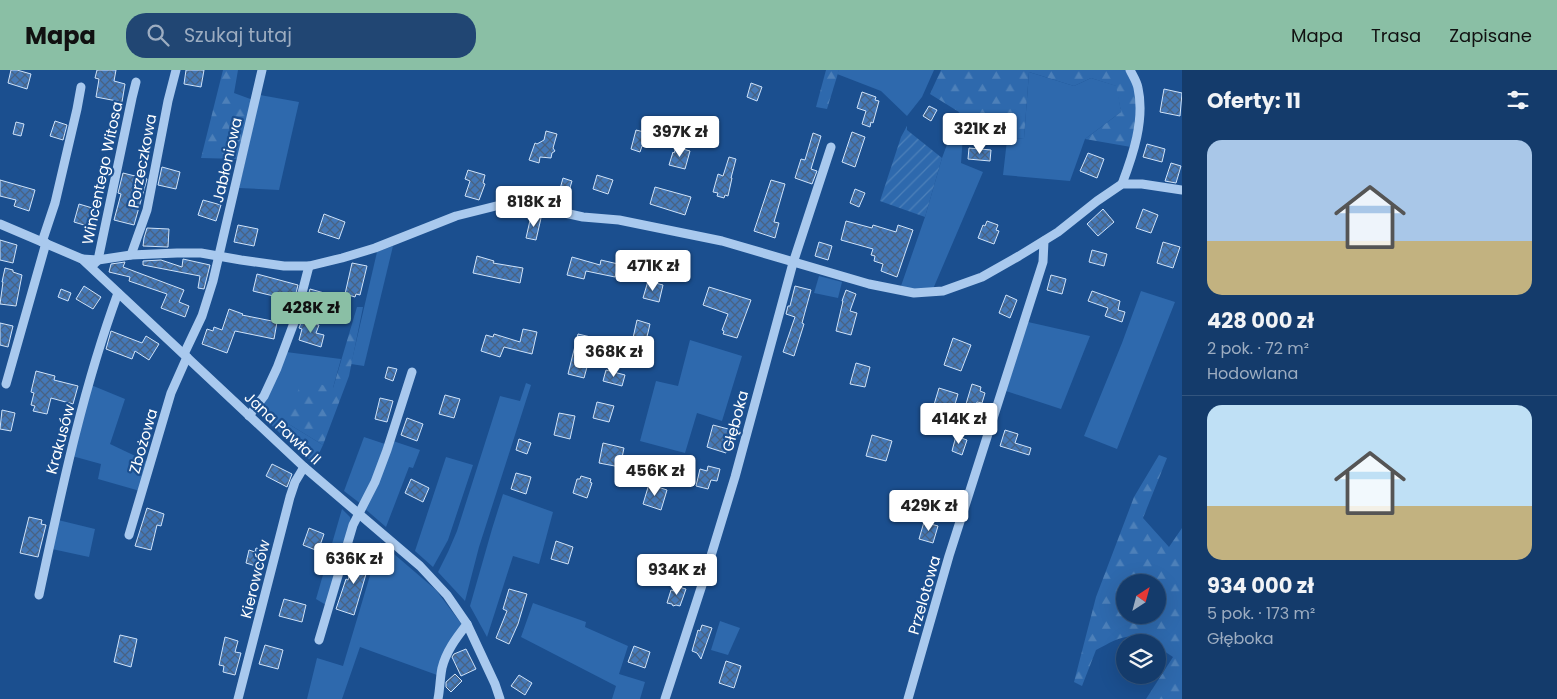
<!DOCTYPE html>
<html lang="pl">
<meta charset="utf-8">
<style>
:root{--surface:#143b6b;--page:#214673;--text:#f1f3f6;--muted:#9dadc1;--line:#33557e;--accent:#8abfa5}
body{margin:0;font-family:Poppins,sans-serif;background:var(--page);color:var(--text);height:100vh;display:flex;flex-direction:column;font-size:19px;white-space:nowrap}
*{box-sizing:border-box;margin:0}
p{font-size:16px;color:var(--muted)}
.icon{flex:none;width:28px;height:28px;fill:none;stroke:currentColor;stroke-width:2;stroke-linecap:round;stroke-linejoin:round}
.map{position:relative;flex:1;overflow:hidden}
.side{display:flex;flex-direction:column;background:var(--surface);width:375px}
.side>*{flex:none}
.needle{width:32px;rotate:36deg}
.tools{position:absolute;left:1116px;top:504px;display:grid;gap:10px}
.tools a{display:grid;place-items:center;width:50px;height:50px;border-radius:50%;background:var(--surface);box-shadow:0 5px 20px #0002,0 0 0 1px var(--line);font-size:25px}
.price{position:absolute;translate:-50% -42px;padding:0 11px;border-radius:5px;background:#fff;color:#222;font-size:16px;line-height:32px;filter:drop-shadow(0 1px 2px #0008)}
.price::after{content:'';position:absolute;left:50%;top:30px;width:15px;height:11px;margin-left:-8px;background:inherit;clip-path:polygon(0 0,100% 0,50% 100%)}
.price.on{background:var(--accent);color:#111}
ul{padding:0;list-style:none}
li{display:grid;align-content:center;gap:10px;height:265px;padding:0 25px}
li+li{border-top:1px solid var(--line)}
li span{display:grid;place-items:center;height:155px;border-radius:15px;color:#555}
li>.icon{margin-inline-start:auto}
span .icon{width:90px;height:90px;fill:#fffc;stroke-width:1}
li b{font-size:21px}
h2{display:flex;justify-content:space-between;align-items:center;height:60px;padding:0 25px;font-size:21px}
header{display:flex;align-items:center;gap:30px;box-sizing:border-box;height:70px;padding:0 25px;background:var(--accent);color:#111}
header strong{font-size:24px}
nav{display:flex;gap:28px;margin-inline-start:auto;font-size:18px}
.search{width:350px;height:45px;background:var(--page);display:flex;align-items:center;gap:12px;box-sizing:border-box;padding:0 18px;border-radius:20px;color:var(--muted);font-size:19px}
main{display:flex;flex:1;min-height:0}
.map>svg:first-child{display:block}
</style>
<header>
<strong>Mapa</strong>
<div class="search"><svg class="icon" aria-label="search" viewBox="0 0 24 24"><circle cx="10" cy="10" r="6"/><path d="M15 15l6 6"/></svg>Szukaj tutaj</div>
<nav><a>Mapa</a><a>Trasa</a><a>Zapisane</a></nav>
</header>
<main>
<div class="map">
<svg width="1182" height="629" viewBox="0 0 1182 629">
<defs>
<pattern id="forest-firs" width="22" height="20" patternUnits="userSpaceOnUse" patternTransform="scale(1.25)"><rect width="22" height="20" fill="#2e69ad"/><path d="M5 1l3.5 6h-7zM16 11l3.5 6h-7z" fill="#4d80b9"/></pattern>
<pattern id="garden-furrows" width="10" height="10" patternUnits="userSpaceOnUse" patternTransform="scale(1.25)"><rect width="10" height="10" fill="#2e69ad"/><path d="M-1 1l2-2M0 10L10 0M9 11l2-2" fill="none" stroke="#4d80b9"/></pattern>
<pattern id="building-cross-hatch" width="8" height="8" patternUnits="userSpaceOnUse" patternTransform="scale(1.25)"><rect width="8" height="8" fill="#4478b7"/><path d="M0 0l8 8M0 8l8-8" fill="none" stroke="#486282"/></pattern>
</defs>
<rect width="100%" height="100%" fill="#1b4f8f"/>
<!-- grass -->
<g fill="#2e69ad">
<polygon points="839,0 934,0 922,27 907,46 881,21 837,4"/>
<polygon points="1029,2 1074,16 1091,8 1117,16 1121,42 1085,69 1070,111 1003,105 1007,70 1024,68"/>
<polygon points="260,25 299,32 279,120 239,118"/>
<polygon points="959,42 963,66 961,93 983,102 933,219 913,220 901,216 925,147 942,88"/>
<polygon points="393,176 364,296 351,294 377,182"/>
<polygon points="819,206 842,212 838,228 814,223"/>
<polygon points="1141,221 1175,232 1117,379 1084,366 1122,273"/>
<polygon points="1028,252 1090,266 1061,339 1006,321"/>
<polygon points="690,270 742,286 722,351 697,343 685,383 640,371 656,311 678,316"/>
<polygon points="286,282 341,289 333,318 287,353 323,375 314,394 259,344 259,341"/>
<polygon points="526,313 531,315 479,477 465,531 438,502 448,482 457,461 500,326 520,331"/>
<polygon points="91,315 125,329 110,374 148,392 140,421 98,409 101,394 72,386"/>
<polygon points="364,367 385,374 373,410 361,434 344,421"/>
<polygon points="393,371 420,380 413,398 409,397 386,457 364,438"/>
<polygon points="446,387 473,395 448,470 433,497 415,481"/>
<polygon points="503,424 553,442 539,494 513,486 487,567 470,536 492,459"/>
<polygon points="342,439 350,447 351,451 326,535 316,529"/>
<polygon points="58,450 95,459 89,487 52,479"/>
<polygon points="380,472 436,520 463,556 437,605 360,577 342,629 307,629 317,588 343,596"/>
<polygon points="533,533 586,552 585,557 628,576 619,604 645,612 640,629 612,629 616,616 521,567"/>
<polygon points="720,551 740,558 728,585 711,580"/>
</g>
<!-- forest -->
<g fill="url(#forest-firs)" fill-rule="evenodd">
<polygon points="223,0 238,0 234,23 253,30 240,89 201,88"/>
<polygon points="826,0 839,0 827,39 816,37"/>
<polygon points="941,0 1128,0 1136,17 1138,48 1131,77 1085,69 1121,42 1116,16 1091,8 1074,16 1029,2 1024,68 1007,70 963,66 959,42 930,24"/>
<polygon points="357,237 363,237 349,306 323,375 287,353 302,309 333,318"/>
<path d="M1159,385L1167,388L1143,448L1169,477L1182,458V629H1146L1173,587L1158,577V572C1150,572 1149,570 1142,568C1124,563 1112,572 1096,580L1082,616L1074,612L1096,527L1134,427ZM1125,512H1158V545H1125Z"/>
</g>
<!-- garden -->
<polygon fill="url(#garden-furrows)" points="907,56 907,60 942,88 925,147 880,131 901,67"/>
<!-- building -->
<g fill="url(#building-cross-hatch)" stroke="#cfe3fa">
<polygon points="11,0 17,0 31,4 27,19 8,13"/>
<polygon points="97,0 116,0 114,11 125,14 122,32 96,27 99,9 95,8"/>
<polygon points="186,0 204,0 201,17 184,14"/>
<polygon points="751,13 762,17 757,31 747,27"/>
<polygon points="1164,19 1182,23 1180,46 1160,42"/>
<polygon points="862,22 876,27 875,30 879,31 873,53 871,52 870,57 862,54 866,41 857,38"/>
<polygon points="929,36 937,40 931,51 923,46"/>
<polygon points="55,51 67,55 63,70 50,66"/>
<polygon points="16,52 24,54 21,66 13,64"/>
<polygon points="636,60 644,62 643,67 647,68 644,76 642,76 640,82 631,79"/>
<polygon points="546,61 557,64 553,78 555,81 552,83 551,88 540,87 539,93 529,90 535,73 537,74 544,70"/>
<polygon points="852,62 865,67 855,97 842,92"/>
<polygon points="813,63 821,66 811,99 817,101 812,114 795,108 801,89 805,90"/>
<polygon points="1147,74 1165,79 1162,92 1143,87"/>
<polygon points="676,77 690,81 685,99 669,95 673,82 674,83"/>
<polygon points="969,78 991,80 990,91 968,89"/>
<polygon points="1088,83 1104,89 1097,108 1080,101"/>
<polygon points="729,87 736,89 731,108 732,108 728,126 725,125 724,128 717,126 718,123 713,122 718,104 723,106"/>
<polygon points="1171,93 1181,96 1176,113 1165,111"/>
<polygon points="162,97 180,102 176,119 158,115"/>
<polygon points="468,100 485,105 483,113 485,114 479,130 465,126 470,111 465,109"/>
<polygon points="123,103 147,109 134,155 114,150 121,124 118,123"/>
<polygon points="597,105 613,110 608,124 593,119"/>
<polygon points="563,108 572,111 569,121 560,119"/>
<polygon points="0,110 35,120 29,141 14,136 16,130 0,126"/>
<polygon points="771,110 785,114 774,152 779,153 775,168 754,161"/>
<polygon points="655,117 691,127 685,145 650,134"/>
<polygon points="855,119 865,123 859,137 850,133"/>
<polygon points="203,130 221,135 216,151 198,145"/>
<polygon points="79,134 99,140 94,158 74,152"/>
<polygon points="1103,139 1114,152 1098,166 1087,154"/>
<polygon points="1143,139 1158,145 1151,163 1136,158"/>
<polygon points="324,144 345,152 339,169 318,162"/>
<polygon points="531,146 541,148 536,170 526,168"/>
<polygon points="846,151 872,158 873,155 896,162 898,155 913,160 897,207 881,201 883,194 874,191 875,186 871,185 873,179 841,170"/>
<polygon points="987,151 998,155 996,160 999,161 994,174 978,168 983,155 985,156"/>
<polygon points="238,155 258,159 254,176 234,172"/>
<polygon points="147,158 169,159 168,177 143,176 144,168"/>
<polygon points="0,170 17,175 13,193 0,190"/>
<polygon points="819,172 832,176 828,190 815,186"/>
<polygon points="1163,172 1180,177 1173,198 1157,193"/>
<polygon points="1092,180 1107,184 1104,196 1089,192"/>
<polygon points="477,186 494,191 493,193 523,198 520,213 473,203"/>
<polygon points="572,187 600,195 601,190 618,194 615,207 586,201 584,209 567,205"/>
<polygon points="183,189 210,195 204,219 198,218 200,206 143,195 143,191 161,190 182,197"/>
<polygon points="125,192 123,197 184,220 179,232 189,236 185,247 161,238 167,224 129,211 130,207 109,202 111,194"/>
<polygon points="352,193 367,196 360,225 356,224 355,227 345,224"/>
<polygon points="5,198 13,200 13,202 22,205 16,236 0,234 3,212 2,212"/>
<polygon points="257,204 298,215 294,231 253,221"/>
<polygon points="1051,205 1066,209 1062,224 1047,220"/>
<polygon points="648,211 663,215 659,232 643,228"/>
<polygon points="84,216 101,227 93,239 76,229"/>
<polygon points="795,216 811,220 802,253 804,254 794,286 783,282 795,247 786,244 788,236 790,236"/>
<polygon points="709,217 751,230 737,268 723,264 724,261 722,260 728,244 703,235"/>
<polygon points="61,219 71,223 68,231 58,227"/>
<polygon points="310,219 342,228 339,241 314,233 313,236 306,234"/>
<polygon points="846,220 856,224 850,241 857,243 851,265 836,261 843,231 842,231"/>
<polygon points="1092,221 1120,231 1118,240 1125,242 1122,252 1105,246 1108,238 1088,231"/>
<polygon points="1006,225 1017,230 1010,248 999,243"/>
<polygon points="229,239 243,244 242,245 277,252 274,269 235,261 227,283 202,274 207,259 213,261 214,257 222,260"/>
<polygon points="302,250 319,255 316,263 324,265 321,277 299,270 302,259 299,258"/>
<polygon points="637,250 650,254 646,271 633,268"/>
<polygon points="0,253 13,256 8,277 0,275"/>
<polygon points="523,259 537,262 532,284 504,277 500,287 481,281 486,265 493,267 494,264 520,272"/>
<polygon points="111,261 142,273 146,266 159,274 149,290 135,281 132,289 106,279"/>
<polygon points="578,264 595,268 584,308 568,304"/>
<polygon points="953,268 971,275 961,301 944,295"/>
<polygon points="856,293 870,297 865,317 850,314"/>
<polygon points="388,297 397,299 393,311 385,308"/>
<polygon points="606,300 625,305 622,316 603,311"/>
<polygon points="36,301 55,306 54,310 78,316 73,334 51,328 47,344 33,341 35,336 31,335 34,323 31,322"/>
<polygon points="972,314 981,317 980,321 985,323 982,333 977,332 975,336 966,334"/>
<polygon points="939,318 958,324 952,344 933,338"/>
<polygon points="445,325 460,329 454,348 439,344"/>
<polygon points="380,328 393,331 387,352 375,349"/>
<polygon points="597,332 614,336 609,352 593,348"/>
<polygon points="2,340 15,343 11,361 0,359"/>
<polygon points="559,343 575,346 570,369 554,365"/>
<polygon points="407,348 423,354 417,371 401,365"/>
<polygon points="713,355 732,360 726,383 707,377"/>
<polygon points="1005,360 1018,364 1015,373 1031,378 1029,385 1000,376"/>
<polygon points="872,365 892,371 886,391 866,386"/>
<polygon points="956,366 967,370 962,385 952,381"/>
<polygon points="519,369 531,373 527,384 516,380"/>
<polygon points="603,373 624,378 620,397 599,393"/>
<polygon points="272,394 292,404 287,417 266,406"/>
<polygon points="708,396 720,399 717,411 711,410 708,419 696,416 700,399 707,401"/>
<polygon points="516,403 531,407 526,424 511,419"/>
<polygon points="581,406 591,409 590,412 592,413 587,428 573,423 577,409 580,409"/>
<polygon points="411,409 429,418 423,432 405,423"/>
<polygon points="649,414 667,420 661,440 643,434"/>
<polygon points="147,438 164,444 161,456 157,455 151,480 135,476"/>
<polygon points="29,447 42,450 41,454 46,455 38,487 20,483"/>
<polygon points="924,452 938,456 933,473 919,469"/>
<polygon points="309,458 324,464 318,481 303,475"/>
<polygon points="556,471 573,477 568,494 551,489"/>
<polygon points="256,478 264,480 259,497 246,493 249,480 255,482"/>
<polygon points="355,483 371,487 354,545 336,539 346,509 348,510"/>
<polygon points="675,516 686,519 680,536 676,535 673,536 672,534 667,533 671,520 674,521"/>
<polygon points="509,519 527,524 518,554 509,574 496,568 507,541 503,539"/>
<polygon points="284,529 306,535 302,552 279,546"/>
<polygon points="702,555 712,558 701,589 697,583 692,581 698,560 700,561"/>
<polygon points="120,565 137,569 131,597 114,592"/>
<polygon points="225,567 238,571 235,582 241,583 235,605 223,602 224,596 219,595"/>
<polygon points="265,575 283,580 278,599 259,594"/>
<polygon points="634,576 650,582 645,598 628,592"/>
<polygon points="466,579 476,599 461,606 452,587 454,584"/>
<polygon points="726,591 741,596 734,618 719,613"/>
<polygon points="455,604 462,611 451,622 446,617 446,612"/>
<polygon points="519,605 532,613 525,625 511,616"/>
</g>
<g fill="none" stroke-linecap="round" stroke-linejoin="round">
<!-- minor -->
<g stroke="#a9c9ee" stroke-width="9">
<path d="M1122,114C1133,85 1145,50 1138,18C1137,12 1133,6 1130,0"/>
<polyline points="0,154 82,189 304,397 420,496 447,525 467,554 495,614 500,629"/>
<polyline points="42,172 55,133 77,39 81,17"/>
<polyline points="131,185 147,140 168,31 176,0"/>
<polyline points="82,189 98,190 131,185 177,183 201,183 241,190 284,196 309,196 342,188 375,178 456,146 496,136 533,136 583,147 619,150 722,171 869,214 914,223 943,221 982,207 1019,186 1058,162 1097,131 1122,114 1142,114 1182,120"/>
<polyline points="94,194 98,190 132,28 136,12"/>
<polyline points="184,284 202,246 213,211 262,0"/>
<polyline points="6,314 46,173"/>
<polyline points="249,346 264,326 277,298 295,250 309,196"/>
<polyline points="129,465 171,323 187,287"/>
<path d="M39,525C61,423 82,321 118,223"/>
<polyline points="319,570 353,455 375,412 387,380 412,302"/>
<polyline points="238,629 290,427 295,412 304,397"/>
<path d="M438,629C440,619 440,608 442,598C446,581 457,567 467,554"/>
<polyline points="665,629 703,512 735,407 793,193 831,77"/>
<polyline points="908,629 949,486 1043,192 1044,171"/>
</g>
</g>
<g text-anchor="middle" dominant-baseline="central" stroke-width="4.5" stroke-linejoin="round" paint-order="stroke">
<!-- street labels -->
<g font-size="15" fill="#fff" stroke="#1b4f8f">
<text transform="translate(227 90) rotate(-77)">Jabłoniowa</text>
<text transform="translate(142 91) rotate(-79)">Porzeczkowa</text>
<text transform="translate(102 103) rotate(-78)">Wincentego Witosa</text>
<text transform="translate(735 351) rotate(-75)">Głęboka</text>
<text transform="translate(283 358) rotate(43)">Jana Pawła II</text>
<text transform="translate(60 369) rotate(-75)">Krakusów</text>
<text transform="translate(143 371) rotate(-74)">Zbożowa</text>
<text transform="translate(255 509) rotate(-76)">Kierowców</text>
<text transform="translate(924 525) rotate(-74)">Przelotowa</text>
</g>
</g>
</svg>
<div class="tools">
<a><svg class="needle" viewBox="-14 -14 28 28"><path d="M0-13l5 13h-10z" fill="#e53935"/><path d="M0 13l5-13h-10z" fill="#9dadc1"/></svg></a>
<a><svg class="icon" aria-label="layers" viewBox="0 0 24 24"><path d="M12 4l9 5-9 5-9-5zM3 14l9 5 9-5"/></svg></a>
</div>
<b class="price" style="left:980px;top:85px">321K zł</b>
<b class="price" style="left:680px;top:88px">397K zł</b>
<b class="price" style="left:534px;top:158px">818K zł</b>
<b class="price" style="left:653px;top:222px">471K zł</b>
<b class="price on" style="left:311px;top:264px">428K zł</b>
<b class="price" style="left:614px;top:308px">368K zł</b>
<b class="price" style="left:959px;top:375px">414K zł</b>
<b class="price" style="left:655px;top:427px">456K zł</b>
<b class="price" style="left:929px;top:462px">429K zł</b>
<b class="price" style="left:354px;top:515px">636K zł</b>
<b class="price" style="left:677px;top:526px">934K zł</b>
</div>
<section class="side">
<h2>Oferty: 11<svg class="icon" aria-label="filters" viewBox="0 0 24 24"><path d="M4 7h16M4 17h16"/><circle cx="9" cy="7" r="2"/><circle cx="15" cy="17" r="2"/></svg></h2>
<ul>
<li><span style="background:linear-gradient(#a9c7e8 65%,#c2b280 0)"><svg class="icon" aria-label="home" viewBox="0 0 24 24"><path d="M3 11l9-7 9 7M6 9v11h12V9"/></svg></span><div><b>428 000 zł</b><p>2 pok. · 72 m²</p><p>Hodowlana</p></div></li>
<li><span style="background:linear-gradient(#bfe0f5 65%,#c2b280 0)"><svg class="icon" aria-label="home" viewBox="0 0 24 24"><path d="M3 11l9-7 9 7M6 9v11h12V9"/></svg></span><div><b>934 000 zł</b><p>5 pok. · 173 m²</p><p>Głęboka</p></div></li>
</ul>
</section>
</main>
